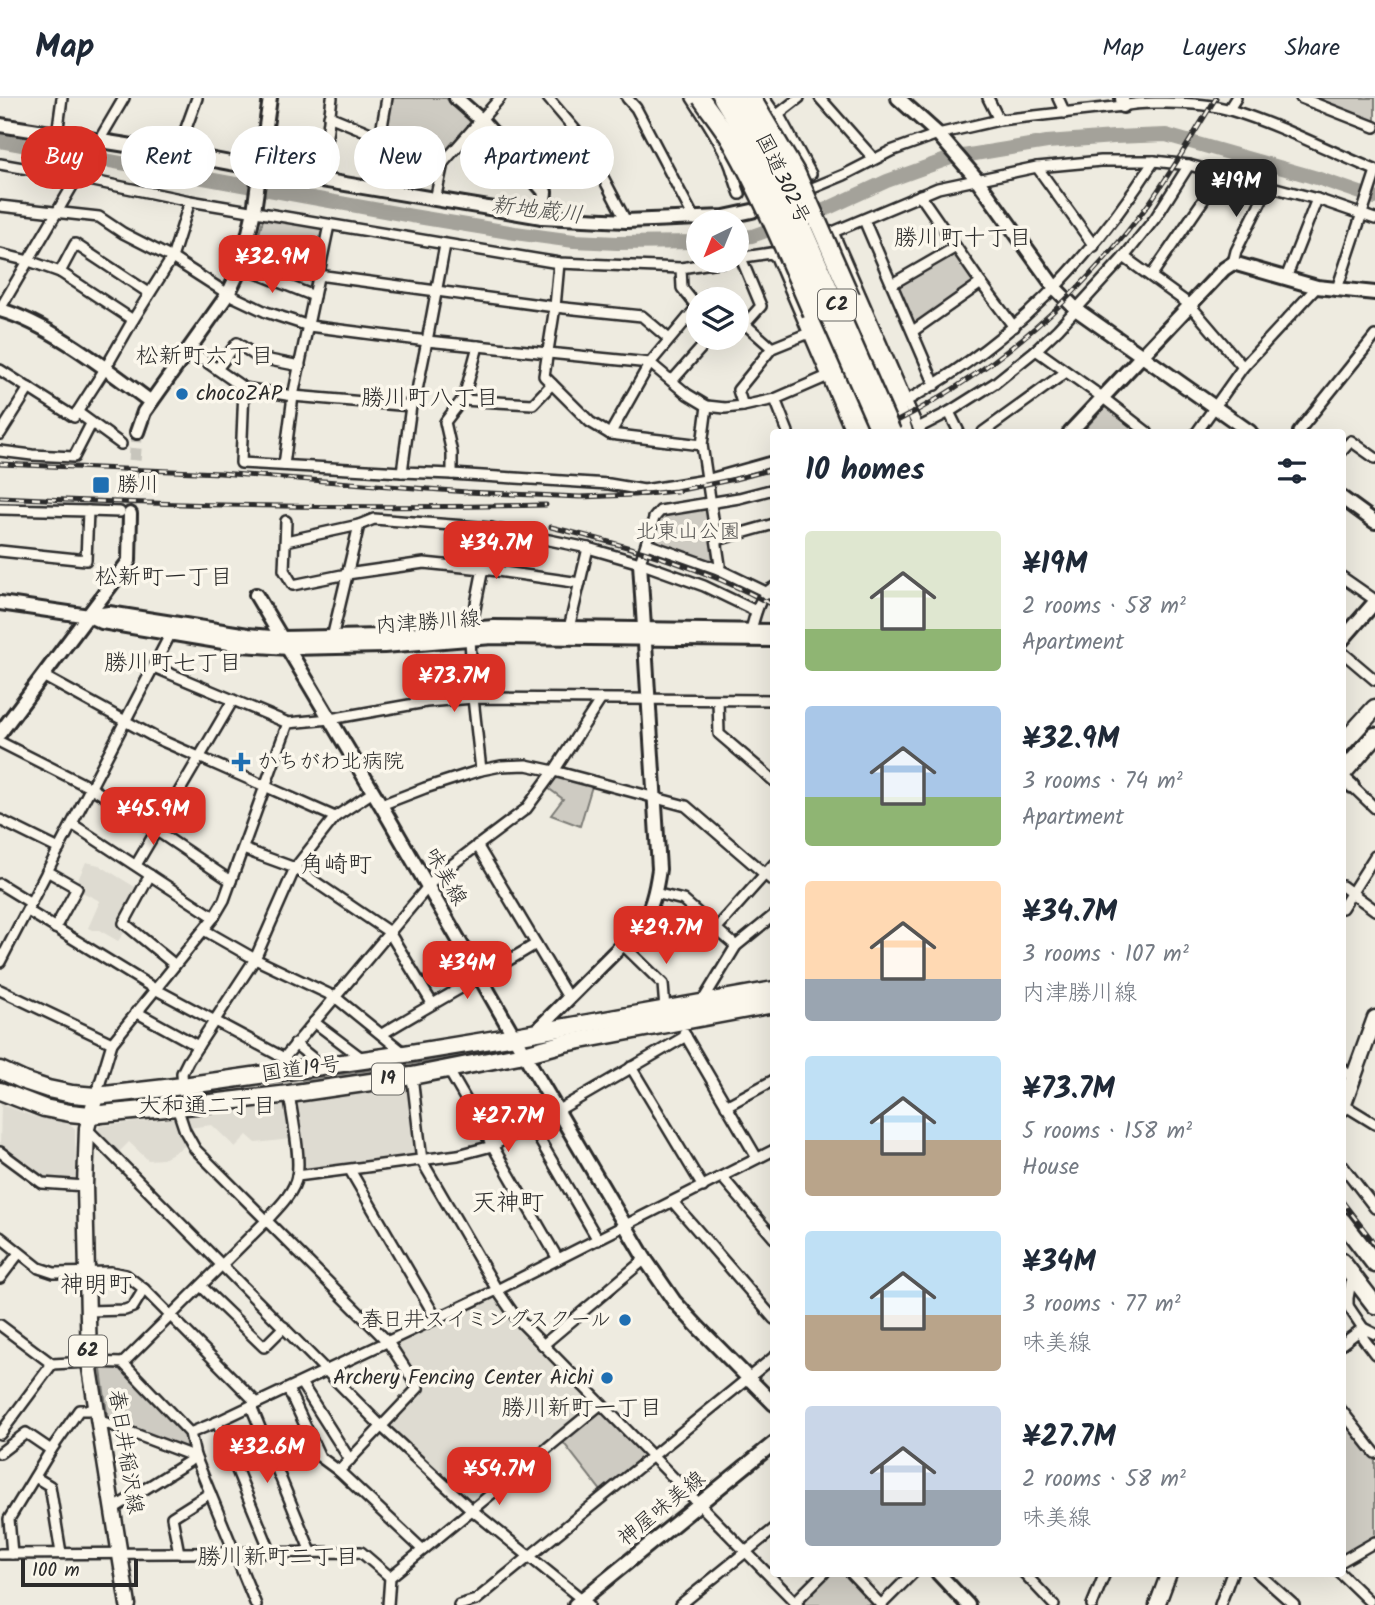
<!DOCTYPE html>
<meta charset="utf-8">
<style>
:root{--surface:#fff;--page:#f2f2f3;--text:#1f2937;--muted:#747a83;--line:#e0e1e3;--accent:#d93025}
body{margin:0;font-family:Kalam,"Klee One",sans-serif;background:var(--page);color:var(--text);height:100vh;display:flex;flex-direction:column;font-size:26px;white-space:nowrap}
*{box-sizing:border-box;margin:0}
p{font-size:23px;color:var(--muted)}
.icon{flex:none;width:38px;height:38px;fill:none;stroke:currentColor;stroke-width:2;stroke-linecap:round;stroke-linejoin:round}
.map{position:relative;flex:1;overflow:hidden}
.panel{position:absolute;left:770px;top:331px;width:576px;height:1148px;display:flex;flex-direction:column;background:var(--surface);border-radius:7px;box-shadow:0 7px 28px #0002}
.panel>*{flex:none}
.top-card{position:absolute;left:21px;top:28px;width:644px;height:63px;display:flex;gap:14px}
.needle{width:46px;rotate:223deg}
.buttons{position:absolute;left:686px;top:112px;display:grid;gap:14px}
.buttons a{display:grid;place-items:center;width:63px;height:63px;border-radius:50%;background:var(--surface);box-shadow:0 7px 28px #0002;font-size:35px}
.scale{position:absolute;left:21px;bottom:18px;width:117px;box-sizing:border-box;padding-left:7px;border:4px solid #2b2b2b;border-top:0;font-size:19px;line-height:24px;white-space:nowrap;color:#2b2b2b;-webkit-text-stroke:5px #fbf7ec;paint-order:stroke}
.price{position:absolute;translate:-50% -60px;padding:0 16px;border-radius:14px;background:var(--accent);color:#fff;font-size:23px;line-height:46px;filter:drop-shadow(0 2px 4px #0008)}
.price::after{content:'';position:absolute;left:50%;top:42px;width:21px;height:16px;margin-left:-10px;background:inherit;clip-path:polygon(0 0,100% 0,50% 100%)}
.price.selected{background:#222;color:#fff}
ul{padding:0;list-style:none}
li{display:flex;align-items:center;gap:21px;height:175px;padding:0 35px}
li span{display:grid;place-items:center;flex:none;width:196px;height:140px;border-radius:7px;color:#555}
li>.icon{margin-inline-start:auto}
span .icon{width:84px;height:84px;fill:#fffc;stroke-width:1}
li b{font-size:30px}
h2{display:flex;justify-content:space-between;align-items:center;height:84px;padding:0 35px;font-size:30px}
.tag{padding:0 24px;border-radius:32px;background:var(--surface);box-shadow:0 7px 28px #0002;font-size:24px;line-height:63px}
.tag.selected{background:var(--accent);color:#fff}
header{display:flex;align-items:center;gap:42px;box-sizing:border-box;height:98px;padding:0 35px;background:var(--surface);border-bottom:2px solid var(--line)}
header strong{font-size:33px}
nav{display:flex;gap:38px;margin-inline-start:auto;font-size:24px}
.map>svg:first-child{display:block}
</style>
<header>
<strong>Map</strong>
<nav><a>Map</a><a>Layers</a><a>Share</a></nav>
</header>
<div class="map">
<svg width="1375" height="1507" viewBox="0 0 1375 1507">
<rect width="100%" height="100%" fill="#eeebe0"/>
<filter id="ink" filterUnits="userSpaceOnUse"><feTurbulence type="fractalNoise" baseFrequency=".0143" numOctaves="2"/><feDisplacementMap in="SourceGraphic" scale="14" xChannelSelector="R" yChannelSelector="G"/><feConvolveMatrix kernelMatrix="1 2 1 2 8 2 1 2 1" color-interpolation-filters="sRGB"/></filter>
<g filter="url(#ink)">
<!-- built -->
<g fill="#dedbd1">
<polygon points="86,764 99,767 140,792 127,831 118,843 99,832 92,832 88,830 100,803 78,792 76,786"/>
<polygon points="404,990 408,992 417,1056 416,1059 304,1074 302,1071 302,1059 295,1006 297,1004"/>
<polygon points="1,1006 32,1018 69,1025 75,1032 76,1079 73,1082 45,1082 0,1048"/>
<polygon points="286,1006 290,1041 256,1045 247,1037 235,1049 212,1027 188,1030 185,1021 187,1018"/>
<polygon points="177,1020 188,1046 163,1061 148,1062 129,1044 117,1056 98,1036 99,1028"/>
<polygon points="494,1198 496,1199 507,1216 593,1305 592,1309 476,1405 473,1405 423,1361 389,1327 389,1325 422,1291 394,1248 395,1246"/>
</g>
<!-- green -->
<g fill="#cecbc2" stroke="#7c7b76" stroke-width="2">
<polygon points="391,0 446,0 469,21 470,25 441,58 438,58 388,38 386,35"/>
<polygon points="1310,0 1375,0 1375,26"/>
<polygon points="264,118 323,131 317,167 295,162 289,183 250,168"/>
<polygon points="954,156 957,156 975,181 974,185 917,227 913,226 898,191 899,187"/>
<polygon points="1105,309 1108,309 1141,334 1082,334"/>
<polygon points="708,410 715,463 711,466 654,446 658,421 663,415"/>
<polygon points="557,678 592,688 580,728 551,717 563,701 548,690"/>
<polygon points="490,953 493,956 416,970 268,993 116,1007 110,1005 110,1003 301,978 302,982 432,963"/>
<polygon points="103,1270 119,1270 124,1272 187,1335 190,1350 186,1353 108,1322 101,1272"/>
<polygon points="600,1311 645,1359 602,1394 563,1344"/>
<polygon points="1342,1321 1375,1363 1375,1439 1342,1458"/>
<polygon points="830,1475 846,1475 875,1507 805,1507 803,1505 803,1501"/>
</g>
<g fill="none" stroke-linecap="round" stroke-linejoin="round">
<!-- stream -->
<polyline stroke="#74726e" stroke-width="2.5" points="1342,1367 1344,1366"/>
<!-- river -->
<g stroke="#a4a29a" stroke-width="14">
<polyline points="0,43 412,118 515,135 574,143 617,145 698,144"/>
<polyline points="737,140 752,138 822,113 887,83 951,60 1047,44 1114,39 1166,37 1317,80 1375,100"/>
</g>
<!-- secondary-tunnel -->
<polyline stroke="#c7c5bc" stroke-width="12" stroke-dasharray="12 6" stroke-linecap="butt" points="130,416 137,334"/>
<!-- street casing -->
<g stroke="#2b2b2b" stroke-width="14">
<g id="street">
<polyline points="548,0 583,41 626,123"/>
<polyline points="627,0 636,10 695,122"/>
<path d="M692,0C705,20 723,47 731,69C734,79 736,86 740,96"/>
<polyline points="764,0 773,13 781,21 811,76"/>
<polyline points="820,0 874,61"/>
<polyline points="988,0 999,22"/>
<polyline points="1058,0 1065,15"/>
<polyline points="1301,0 1375,29"/>
<polyline points="1229,11 1236,0"/>
<polyline points="777,17 799,0"/>
<polyline points="329,18 443,65"/>
<polyline points="57,37 62,0"/>
<polyline points="380,40 387,0"/>
<polyline points="177,55 197,0"/>
<polyline points="0,66 79,80 190,103 559,165 681,170 724,163"/>
<polyline points="1037,69 1094,148"/>
<polyline points="321,82 332,0"/>
<path d="M803,94L844,77L891,53L938,36L999,22L1123,8C1137,4 1151,5 1166,5C1187,5 1210,6 1230,12C1280,27 1327,52 1375,72"/>
<polyline points="920,97 981,185 1014,229"/>
<polyline points="435,102 443,65 500,0"/>
<polyline points="0,108 99,119 123,135 172,160 228,196 266,214 309,228 427,243 650,265 687,296 707,308 725,310 743,308 775,301 828,278"/>
<polyline points="864,122 935,287"/>
<polyline points="445,147 427,243 416,297 411,308 402,374 452,376 609,386 644,392 706,382 774,363"/>
<polyline points="0,156 29,163 60,174 133,222 105,271 74,319 0,272"/>
<polyline points="1124,159 1190,207 1243,269"/>
<polyline points="737,160 771,155 776,159 851,334"/>
<polyline points="741,160 761,208 745,226"/>
<polyline points="559,165 555,209 544,278 590,324 610,336 702,347"/>
<polyline points="1233,165 1236,153 1269,87"/>
<polyline points="241,169 314,198"/>
<polyline points="60,174 75,146 149,195"/>
<polyline points="318,177 555,209 642,218 669,241"/>
<polyline points="1151,178 1222,75"/>
<polyline points="1286,180 1317,101"/>
<polyline points="892,186 956,149"/>
<polyline points="1337,191 1375,76"/>
<polyline points="704,201 709,196 715,201"/>
<polyline points="0,211 124,0"/>
<polyline points="737,219 772,250"/>
<polyline points="688,220 698,229"/>
<polyline points="133,222 172,160 190,103"/>
<polyline points="913,233 981,185"/>
<polyline points="188,251 244,290 293,298 411,308"/>
<polyline points="1036,252 1102,299 1147,334"/>
<polyline points="217,271 237,245 259,260 300,268"/>
<polyline points="672,283 710,240"/>
<polyline points="244,290 241,365 402,374"/>
<polyline points="775,301 788,334"/>
<polyline points="462,302 533,306 552,286"/>
<path d="M906,303C1011,245 1089,164 1154,63"/>
<polyline points="743,308 738,292 772,250 809,235"/>
<polyline points="77,314 121,346"/>
<polyline points="949,314 959,334"/>
<polyline points="918,330 949,314 995,285 1036,252 1058,231 1124,159 1156,119 1189,67"/>
<polyline points="920,334 833,134 938,90 1037,69 1101,63 1154,63 1189,67 1317,101 1375,121"/>
<polyline points="983,334 1066,274"/>
<polyline points="1197,334 1243,269 1317,189"/>
<polyline points="1298,334 1375,238"/>
<polyline points="0,336 29,290"/>
<polyline points="610,336 650,265 697,209 682,190 681,170"/>
<polyline points="0,353 32,357 74,359 91,326"/>
<polyline points="1342,353 1351,343 1375,360"/>
<polyline points="284,367 293,298 329,127"/>
<polyline points="452,376 452,355 445,324 462,302 466,292 478,248"/>
<polyline points="0,411 88,413 86,462 0,453"/>
<polyline points="88,413 120,414"/>
<polyline points="286,423 284,472 293,487 347,476 424,465 483,471 580,485"/>
<polyline points="717,442 774,426"/>
<polyline points="286,443 359,427 374,421 491,430 588,450 640,465 704,488 756,513"/>
<polyline points="647,446 718,471 720,467 702,347 707,308"/>
<polyline points="640,465 654,420 660,413 739,400 774,391"/>
<polyline points="718,471 774,498"/>
<polyline points="1342,479 1375,502"/>
<polyline points="569,530 588,450"/>
<polyline points="471,531 491,430"/>
<path d="M751,532C755,518 759,496 774,489"/>
<polyline points="332,540 359,427"/>
<polyline points="470,540 473,600 481,672"/>
<polyline points="1342,554 1375,582"/>
<polyline points="154,569 288,625 330,621 426,604 473,600 774,602"/>
<polyline points="43,578 158,641 335,719 373,694"/>
<polyline points="718,602 719,636 774,683"/>
<polyline points="0,644 91,690 113,703 132,720 157,733 231,783"/>
<polyline points="1352,688 1375,710"/>
<polyline points="381,707 425,690 481,672 501,668 526,667 554,673 686,708 774,784"/>
<polyline points="0,722 59,751"/>
<polyline points="72,726 214,819"/>
<polyline points="477,747 569,901"/>
<polyline points="243,751 295,770 389,834 432,905"/>
<polyline points="136,767 233,602"/>
<polyline points="47,773 77,790 55,830"/>
<polyline points="150,777 124,825 175,867"/>
<polyline points="0,786 31,805"/>
<polyline points="1342,788 1375,812"/>
<polyline points="655,795 683,802 736,848"/>
<polyline points="1342,810 1375,758"/>
<polyline points="28,813 155,891 284,960"/>
<polyline points="716,831 774,766"/>
<polyline points="204,832 255,861 335,899 404,955"/>
<polyline points="623,847 663,886 665,911"/>
<polyline points="0,864 172,533"/>
<polyline points="0,892 112,945"/>
<polyline points="702,904 736,848 774,817"/>
<polyline points="136,914 198,948"/>
<polyline points="314,924 363,961"/>
<polyline points="684,935 757,1060"/>
<path d="M382,936C433,905 485,877 536,846"/>
<polyline points="295,946 321,967"/>
<polyline points="631,969 703,1089"/>
<polyline points="1342,970 1346,975 1354,978"/>
<polyline points="448,971 558,1161"/>
<polyline points="285,972 284,960 437,778 526,711 554,673 601,601"/>
<polyline points="412,978 422,1063 497,1192 515,1218 798,1507"/>
<polyline points="183,988 182,975 188,963 255,861 295,770 335,719"/>
<polyline points="96,998 112,945 214,819 224,802 288,625"/>
<polyline points="1344,1007 1375,1026"/>
<polyline points="726,1008 774,982"/>
<polyline points="177,1009 185,1033 195,1051 388,1244 418,1290 339,1373 423,1452"/>
<polyline points="531,1027 598,1142"/>
<polyline points="88,1032 382,1329 472,1412 589,1507"/>
<polyline points="0,1054 42,1085 85,1088"/>
<polyline points="1342,1067 1375,1110"/>
<polyline points="350,1072 436,1220"/>
<polyline points="297,1078 458,1057 492,1048 562,1010 686,938"/>
<polyline points="722,1079 774,1140"/>
<polyline points="673,1104 774,1221"/>
<polyline points="0,1139 39,1170 54,1175 111,1174 126,1177 144,1191 257,1305"/>
<polyline points="0,1180 19,1155"/>
<polyline points="201,1188 264,1249 284,1229"/>
<polyline points="1342,1199 1363,1230 1375,1236"/>
<polyline points="1348,1207 1348,1200 1352,1178"/>
<polyline points="88,1213 125,1212 133,1209 144,1191"/>
<polyline points="0,1227 52,1266 89,1264 123,1265 190,1335 195,1358 256,1507"/>
<polyline points="1363,1230 1363,1240 1375,1256"/>
<polyline points="1342,1246 1363,1230"/>
<polyline points="543,1247 645,1161"/>
<path d="M123,1265L266,1123C278,1110 294,1095 297,1078C301,1059 292,1017 289,996"/>
<polyline points="301,1285 350,1362"/>
<polyline points="288,1291 320,1359 339,1373"/>
<polyline points="251,1308 311,1454"/>
<polyline points="1342,1313 1375,1355"/>
<polyline points="98,1322 193,1358"/>
<polyline points="217,1324 271,1455"/>
<polyline points="190,1335 217,1324 497,1192 774,1052"/>
<polyline points="0,1336 52,1266"/>
<polyline points="0,1355 26,1335 51,1352"/>
<polyline points="35,1379 50,1388 61,1455"/>
<polyline points="113,1411 188,1364 195,1358"/>
<polyline points="179,1455 172,1419 210,1395"/>
<polyline points="0,1456 361,1454 390,1479"/>
<polyline points="12,1456 9,1421 51,1352 79,1312 96,1312"/>
<polyline points="1342,1463 1375,1444"/>
<polyline points="851,1475 881,1507"/>
<polyline points="1024,1475 1054,1507"/>
<polyline points="1258,1475 1294,1507"/>
<polyline points="1340,1475 1369,1503"/>
<polyline points="795,1504 824,1475"/>
<polyline points="388,1507 390,1479 601,1306"/>
<polyline points="459,1507 476,1502 774,1259"/>
<polyline points="680,1507 774,1431"/>
<polyline points="881,1507 913,1475"/>
<polyline points="1092,1507 1105,1475"/>
<polyline points="1220,1507 1232,1475"/>
</g>
</g>
<!-- secondary casing -->
<g stroke="#2b2b2b" stroke-width="18">
<g id="secondary">
<polyline points="456,0 481,22 545,94 542,119"/>
<polyline points="898,0 938,36 976,80 1055,190 1077,212 1250,334"/>
<polyline points="1122,0 1123,8"/>
<polyline points="0,27 177,55 321,82 542,119 626,123 724,119 752,113"/>
<path d="M0,212C50,226 109,273 151,304"/>
<polyline points="137,334 144,314 228,196 241,169 254,113 270,0"/>
<polyline points="1070,334 1224,171 1233,165 1317,189 1375,195"/>
<polyline points="1342,400 1375,424"/>
<polyline points="256,497 381,707 530,966 645,1161 674,1203 699,1230 774,1306"/>
<polyline points="0,505 89,518 109,515 248,537 282,540 382,538 494,529 774,533"/>
<polyline points="89,518 102,524 241,547 289,550 384,548 492,539 774,542"/>
<polyline points="1342,542 1375,504"/>
<polyline points="0,635 129,463 130,416"/>
<polyline points="1342,679 1352,688"/>
<path d="M533,936L640,829C652,811 656,792 659,771L640,465"/>
<polyline points="938,1475 968,1507"/>
<polyline points="575,1507 774,1345"/>
</g>
</g>
<!-- primary casing -->
<g stroke="#2b2b2b" stroke-width="19">
<g id="primary">
<polyline points="96,998 87,1030 85,1088 89,1264 128,1507"/>
<polyline points="1342,1011 1375,920"/>
<polyline points="1157,1507 1169,1475"/>
</g>
</g>
<!-- highway casing -->
<g stroke="#2b2b2b" stroke-width="21">
<g id="highway">
<polyline points="851,199 893,297 904,334"/>
<polyline points="812,216 864,334"/>
<polyline points="1342,646 1375,610"/>
<polyline points="1342,676 1375,638"/>
<polyline points="0,972 24,983 48,991 72,996 96,998 183,988 405,956 515,938 774,892"/>
<polyline points="0,993 44,1010 70,1015 90,1017 177,1009 289,996 412,978 524,956 565,945 774,906"/>
<polyline points="1342,1123 1375,1166"/>
<polyline points="1342,1164 1375,1207"/>
</g>
</g>
<!-- street -->
<use href="#street" stroke="#fbf7ec" stroke-width="9"/>
<!-- secondary -->
<use href="#secondary" stroke="#fbf7ec" stroke-width="12"/>
<!-- primary -->
<use href="#primary" stroke="#fbf7ec" stroke-width="14"/>
<!-- highway -->
<use href="#highway" stroke="#fbf7ec" stroke-width="16"/>
<!-- rail casing -->
<g stroke="#2b2b2b" stroke-width="5">
<g id="rail">
<path d="M875,334C987,281 1077,204 1150,104C1174,70 1194,35 1216,0"/>
<polyline points="0,366 220,375 467,394 580,399 634,397 676,393 735,381 774,371"/>
<path d="M0,399C182,408 364,411 546,407"/>
<path d="M551,429C629,448 704,469 774,508"/>
<polyline points="1342,1103 1375,1146"/>
</g>
</g>
<!-- rail -->
<use href="#rail" stroke="#fbf7ec" stroke-width="2.5" stroke-dasharray="8" stroke-linecap="butt"/>
<!-- highway-bridge casing -->
<g stroke="#2b2b2b" stroke-width="21" stroke-linecap="butt">
<g id="highway-bridge">
<path d="M701,0C711,15 723,29 732,45C763,100 787,158 812,216"/>
<polyline points="722,0 741,31 772,89 880,334"/>
<polyline points="735,0 750,24 781,80 892,334"/>
<polyline points="752,0 797,76 851,199"/>
</g>
</g>
<!-- highway-bridge -->
<use href="#highway-bridge" stroke="#fbf7ec" stroke-width="16"/>
</g>
</g>
<!-- markers -->
<g fill="#1f6fb2" stroke="#fbf7ec" stroke-width="2.5">
<circle cx="182" cy="296" r="7"/>
<rect x="92" y="378" width="18" height="18" rx="3.5"/>
<path d="M237.5 653.5h7v7h7v7h-7v7h-7v-7h-7v-7h7z"/>
<circle cx="625" cy="1222" r="7"/>
<circle cx="607" cy="1280" r="7"/>
</g>
<g text-anchor="middle" dominant-baseline="central" stroke-width="7" stroke-linejoin="round" paint-order="stroke">
<!-- shield labels -->
<g fill="#fbf7ec" stroke="#696865" stroke-width="2">
<rect x="818" y="191.5" width="38" height="31" rx="5"/>
<rect x="372" y="965.5" width="32" height="31" rx="5"/>
<rect x="69" y="1237.5" width="38" height="31" rx="5"/>
</g>
<g font-size="19" font-weight="bold" fill="#2b2b2b">
<text x="837" y="207">C2</text>
<text x="388" y="981">19</text>
<text x="88" y="1253">62</text>
</g>
<!-- street labels -->
<g font-size="21" fill="#2b2b2b" stroke="#fbf7ec">
<text transform="translate(782 81) rotate(64)">国道302号</text>
<text transform="translate(428 525) rotate(-4)">内津勝川線</text>
<text transform="translate(445 779) rotate(60)">味美線</text>
<text transform="translate(301 972) rotate(-8)">国道19号</text>
<text transform="translate(125 1354) rotate(81)">春日井稲沢線</text>
<text transform="translate(662 1411) rotate(-39)">神屋味美線</text>
</g>
<!-- poi labels -->
<g font-size="21" fill="#2b2b2b" stroke="#fbf7ec" text-anchor="start">
<text x="196" y="296">chocoZAP</text>
<text x="117" y="387">勝川</text>
<text x="257" y="664">かちがわ北病院</text>
<text x="611" y="1222" text-anchor="end">春日井スイミングスクール</text>
<text x="593" y="1280" text-anchor="end">Archery Fencing Center Aichi</text>
</g>
<!-- park labels -->
<g font-size="21" fill="#545351" stroke="#fbf7ec">
<text x="688" y="434">北東山公園</text>
</g>
<!-- water labels -->
<g font-size="23" font-style="italic" fill="#555552" stroke="#fbf7ec">
<text transform="translate(537 113) rotate(7)">新地蔵川</text>
</g>
<!-- neighbourhood labels -->
<g font-size="23" fill="#2b2b2b" stroke="#fbf7ec">
<text x="963" y="141">勝川町十丁目</text>
<text x="205" y="259">松新町六丁目</text>
<text x="430" y="301">勝川町八丁目</text>
<text x="164" y="480">松新町一丁目</text>
<text x="173" y="566">勝川町七丁目</text>
<text x="207" y="1009">大和通二丁目</text>
<text x="582" y="1311">勝川新町一丁目</text>
<text x="278" y="1460">勝川新町二丁目</text>
</g>
<!-- quarter labels -->
<g font-size="24" fill="#2b2b2b" stroke="#fbf7ec">
<text x="336" y="767">角崎町</text>
<text x="508" y="1105">天神町</text>
<text x="96" y="1187">神明町</text>
</g>
</g>
</svg>
<div class="buttons">
<a><svg class="needle" viewBox="-14 -14 28 28"><path d="M0-13l5 13h-10z" fill="#e53935"/><path d="M0 13l5-13h-10z" fill="#747a83"/></svg></a>
<a><svg class="icon" aria-label="layers" viewBox="0 0 24 24"><path d="M12 4l9 5-9 5-9-5zM3 14l9 5 9-5"/></svg></a>
</div>
<div class="scale">100 m</div>
<b class="price selected" style="left:1236px;top:121px">¥19M</b>
<b class="price" style="left:272px;top:197px">¥32.9M</b>
<b class="price" style="left:496px;top:483px">¥34.7M</b>
<b class="price" style="left:454px;top:616px">¥73.7M</b>
<b class="price" style="left:153px;top:749px">¥45.9M</b>
<b class="price" style="left:666px;top:868px">¥29.7M</b>
<b class="price" style="left:467px;top:903px">¥34M</b>
<b class="price" style="left:508px;top:1056px">¥27.7M</b>
<b class="price" style="left:267px;top:1387px">¥32.6M</b>
<b class="price" style="left:499px;top:1409px">¥54.7M</b>
<div class="top-card">
<a class="tag selected">Buy</a>
<a class="tag">Rent</a>
<a class="tag">Filters</a>
<a class="tag">New</a>
<a class="tag">Apartment</a>
</div>
<section class="panel">
<h2>10 homes<svg class="icon" aria-label="filters" viewBox="0 0 24 24"><path d="M4 7h16M4 17h16"/><circle cx="9" cy="7" r="2"/><circle cx="15" cy="17" r="2"/></svg></h2>
<ul>
<li><span style="background:linear-gradient(#dfe7d0 70%,#8fb573 0)"><svg class="icon" aria-label="home" viewBox="0 0 24 24"><path d="M3 11l9-7 9 7M6 9v11h12V9"/></svg></span><div><b>¥19M</b><p>2 rooms · 58 m²</p><p>Apartment</p></div></li>
<li><span style="background:linear-gradient(#a9c7e8 65%,#8fb573 0)"><svg class="icon" aria-label="home" viewBox="0 0 24 24"><path d="M3 11l9-7 9 7M6 9v11h12V9"/></svg></span><div><b>¥32.9M</b><p>3 rooms · 74 m²</p><p>Apartment</p></div></li>
<li><span style="background:linear-gradient(#ffd9b3 70%,#9aa5b1 0)"><svg class="icon" aria-label="home" viewBox="0 0 24 24"><path d="M3 11l9-7 9 7M6 9v11h12V9"/></svg></span><div><b>¥34.7M</b><p>3 rooms · 107 m²</p><p>内津勝川線</p></div></li>
<li><span style="background:linear-gradient(#bfe0f5 60%,#b9a48a 0)"><svg class="icon" aria-label="home" viewBox="0 0 24 24"><path d="M3 11l9-7 9 7M6 9v11h12V9"/></svg></span><div><b>¥73.7M</b><p>5 rooms · 158 m²</p><p>House</p></div></li>
<li><span style="background:linear-gradient(#bfe0f5 60%,#b9a48a 0)"><svg class="icon" aria-label="home" viewBox="0 0 24 24"><path d="M3 11l9-7 9 7M6 9v11h12V9"/></svg></span><div><b>¥34M</b><p>3 rooms · 77 m²</p><p>味美線</p></div></li>
<li><span style="background:linear-gradient(#c9d6e8 60%,#9aa5b1 0)"><svg class="icon" aria-label="home" viewBox="0 0 24 24"><path d="M3 11l9-7 9 7M6 9v11h12V9"/></svg></span><div><b>¥27.7M</b><p>2 rooms · 58 m²</p><p>味美線</p></div></li>
</ul>
</section>
</div>
